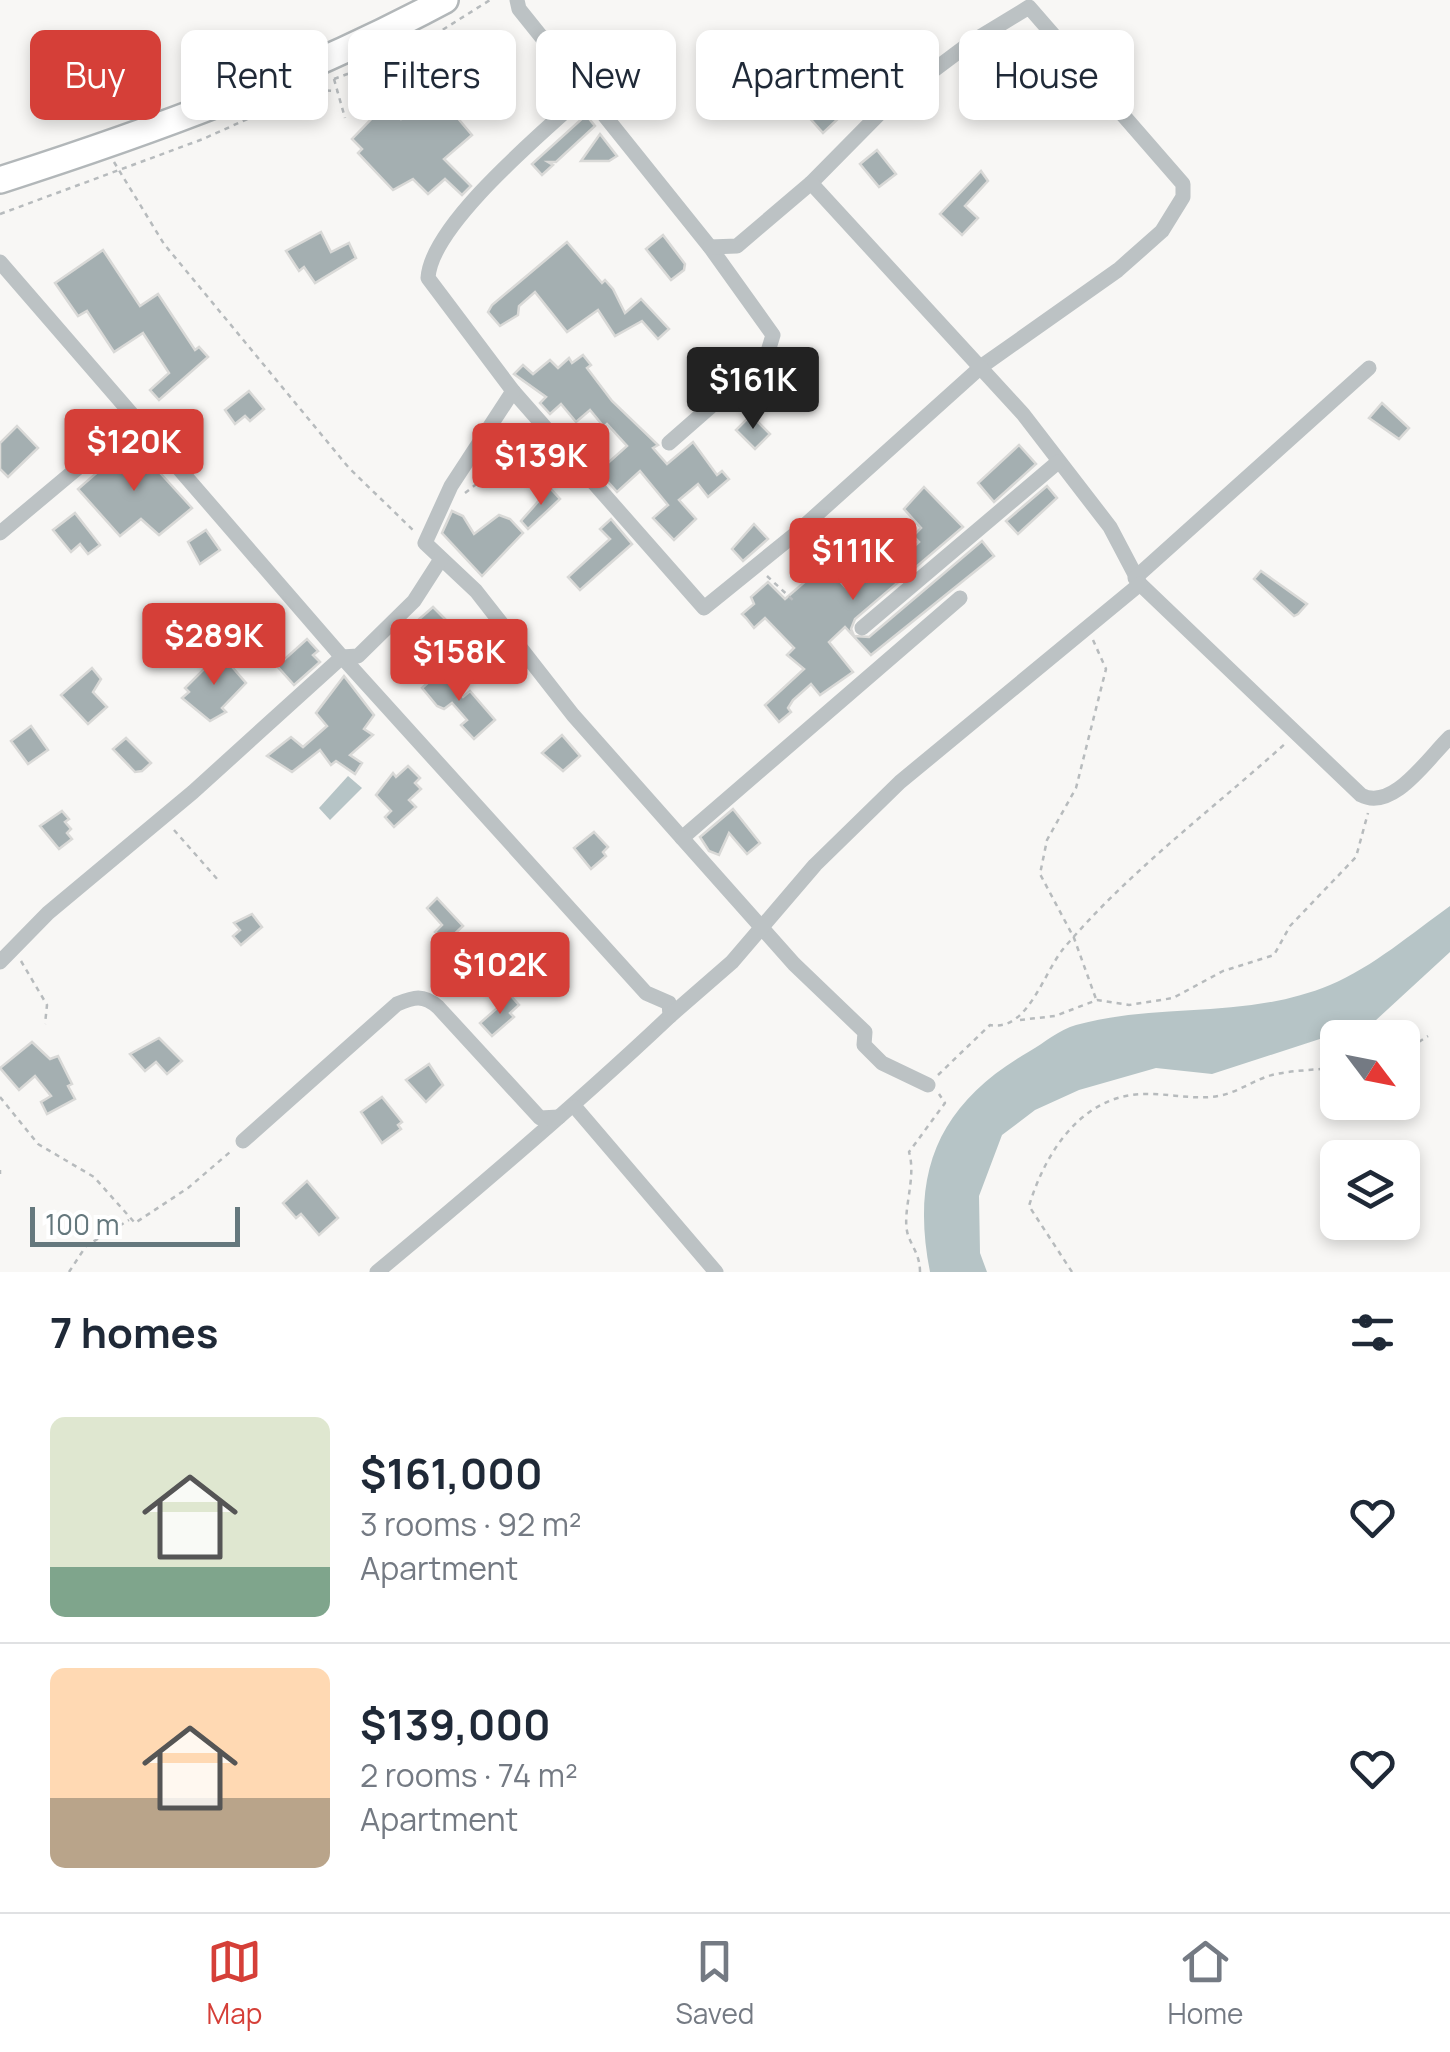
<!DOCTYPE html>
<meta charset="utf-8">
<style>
:root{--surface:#fff;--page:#f6f6f7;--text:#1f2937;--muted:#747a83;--line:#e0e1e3;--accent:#d53f38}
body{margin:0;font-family:Manrope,sans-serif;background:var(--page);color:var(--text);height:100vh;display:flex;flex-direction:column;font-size:38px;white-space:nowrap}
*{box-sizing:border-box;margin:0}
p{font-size:32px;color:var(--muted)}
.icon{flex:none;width:55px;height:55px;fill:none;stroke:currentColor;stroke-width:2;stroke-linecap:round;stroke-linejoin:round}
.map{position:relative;height:1272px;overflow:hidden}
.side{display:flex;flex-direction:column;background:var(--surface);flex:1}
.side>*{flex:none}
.hud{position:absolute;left:30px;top:30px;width:1390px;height:90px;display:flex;gap:20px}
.needle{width:65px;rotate:122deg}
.fabs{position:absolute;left:1320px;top:1020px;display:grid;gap:20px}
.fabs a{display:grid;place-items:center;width:100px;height:100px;border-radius:15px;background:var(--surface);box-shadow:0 5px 15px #0003;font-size:50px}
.scale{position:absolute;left:30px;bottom:25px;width:210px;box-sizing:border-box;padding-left:10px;border:5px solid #65787d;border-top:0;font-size:28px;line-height:35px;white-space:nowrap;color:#65787d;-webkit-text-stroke:8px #fff;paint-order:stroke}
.price{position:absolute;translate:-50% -85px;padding:0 22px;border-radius:10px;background:var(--accent);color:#fff;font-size:32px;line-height:65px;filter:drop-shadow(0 2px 5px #0008)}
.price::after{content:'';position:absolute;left:50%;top:60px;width:30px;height:22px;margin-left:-15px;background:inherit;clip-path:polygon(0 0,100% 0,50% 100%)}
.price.active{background:#222;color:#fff}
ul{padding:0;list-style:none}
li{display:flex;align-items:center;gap:30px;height:250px;padding:0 50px}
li+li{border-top:2px solid var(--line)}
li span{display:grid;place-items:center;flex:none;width:280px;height:200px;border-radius:15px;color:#555}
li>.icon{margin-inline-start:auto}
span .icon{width:120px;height:120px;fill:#fffc;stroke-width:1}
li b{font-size:42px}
h2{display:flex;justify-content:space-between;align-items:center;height:120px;padding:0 50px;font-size:42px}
.tag{padding:0 35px;border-radius:15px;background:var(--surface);box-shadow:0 5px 15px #0003;font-size:35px;line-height:90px}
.tag.active{background:var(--accent);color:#fff}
.dock{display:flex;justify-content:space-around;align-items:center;height:140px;border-top:2px solid var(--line);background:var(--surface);font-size:28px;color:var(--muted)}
.dock a{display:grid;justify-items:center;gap:5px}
.dock .active{color:var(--accent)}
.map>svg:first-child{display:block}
</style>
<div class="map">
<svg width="1450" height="1272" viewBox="0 0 1450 1272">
<rect width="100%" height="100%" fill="#f8f7f5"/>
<!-- water -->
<g fill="#b6c4c6">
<polygon points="348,776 362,788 330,820 319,808"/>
<path d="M1450,906V952L1375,1021L1212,1074L1156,1068L1079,1090L1035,1110L1002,1135L979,1196L980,1253L987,1272H930C910,1171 939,1103 1030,1051C1044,1043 1060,1029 1076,1025C1159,1002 1246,1020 1330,985C1373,967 1412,933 1450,906Z"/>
</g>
<!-- building -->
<g fill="#a4afb1" stroke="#d9d9d7" stroke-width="2.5">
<polygon points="434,90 472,135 444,159 471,186 462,195 445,179 428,194 413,179 393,190 358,153 362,149 352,139 382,108 386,111 390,107 401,119"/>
<polygon points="825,99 841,116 823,133 807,115"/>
<polygon points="586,115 595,126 556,162 548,162 553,165 542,175 532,164"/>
<polygon points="600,134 617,156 609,161 581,161"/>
<polygon points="877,150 896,174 879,187 860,164"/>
<polygon points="981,171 988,181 965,206 978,218 962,235 940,214"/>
<polygon points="321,232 331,252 349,243 356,258 315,283 304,267 299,271 286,251"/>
<polygon points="663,235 685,264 684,270 671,280 646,249"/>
<polygon points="567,242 602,283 605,280 613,289 625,313 641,299 669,329 658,339 642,321 615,336 598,310 567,332 535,292 519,306 518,315 500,326 488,312 492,305"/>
<polygon points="103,250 140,306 158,294 195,350 199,347 208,357 159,400 150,390 169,373 143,333 114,352 87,311 78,316 55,283"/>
<polygon points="583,355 591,365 587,368 612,401 658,445 653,448 667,464 693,442 717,475 722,471 729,479 708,497 698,484 679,500 696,519 674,540 653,518 668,505 640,471 617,492 601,474 600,470 627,446 607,424 604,427 590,410 576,422 561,404 550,414 540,403 546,397 514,374 523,365 533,374 550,360 558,368 569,358 572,363"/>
<polygon points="249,391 264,409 250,421 245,416 235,424 225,410"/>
<polygon points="1382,403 1409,428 1399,439 1369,418"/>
<polygon points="751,415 770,434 755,449 736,430"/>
<polygon points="17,426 38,448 8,477 0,469 0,443"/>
<polygon points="132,442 192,508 159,535 141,519 120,536 78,489"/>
<polygon points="1019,445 1036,464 994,502 978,483"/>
<polygon points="1047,486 1057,498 1018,534 1006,521"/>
<polygon points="924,487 963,527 855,619 851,629 854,636 869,637 982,541 994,556 871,655 845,627 829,642 853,672 820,695 811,684 793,700 788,708 791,712 779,722 765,705 804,669 787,655 794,648 765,618 754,628 746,618 742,614 754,604 751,597 768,582 785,599 815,573 792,551 812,534 833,555 824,564 850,592 883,568 893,580 913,562 905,555 919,542 913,536 921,528 904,509"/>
<polygon points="550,488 560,499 528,529 521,521"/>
<polygon points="452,511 463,516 474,534 499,515 510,519 523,533 482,576 442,533"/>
<polygon points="75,513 100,545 88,554 80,544 71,552 53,530"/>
<polygon points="611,519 632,544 580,590 568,577 610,539 600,529"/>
<polygon points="754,524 768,539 743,561 732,549"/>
<polygon points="206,530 220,550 200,564 188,542"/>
<polygon points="1261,571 1307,604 1298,614 1294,616 1254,579"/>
<polygon points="433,607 449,623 439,632 453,648 462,640 472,652 449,674 409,628"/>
<polygon points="307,639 318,651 313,655 320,662 294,685 277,666"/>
<polygon points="220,653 246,683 222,708 226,712 210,721 182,698 189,692 185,688"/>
<polygon points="92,668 101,679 93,692 107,707 88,724 61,695"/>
<polygon points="441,671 463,697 470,691 495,720 474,739 461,725 467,720 452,703 444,709 437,706 422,688"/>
<polygon points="344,676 374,715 364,729 373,735 350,755 362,763 355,774 336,761 331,765 320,750 292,772 267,756 291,737 303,747 327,726 316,713"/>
<polygon points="31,726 48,750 28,764 11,741"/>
<polygon points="562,735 580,756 563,771 542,753"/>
<polygon points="126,738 151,763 142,771 135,772 113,749"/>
<polygon points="408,766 420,778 415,783 421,789 409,800 416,807 394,827 385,817 391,811 376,795 393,773 396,777"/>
<polygon points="733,809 760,843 747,854 729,833 719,855 709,851 700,837"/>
<polygon points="62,811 69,819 65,822 71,829 67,833 72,839 59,849 40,826"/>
<polygon points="594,832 608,847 603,852 606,856 591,869 574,848"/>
<polygon points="437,898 463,926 446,942 435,932 442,925 427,908"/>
<polygon points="252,914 262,927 241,945 233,936 240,930 234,923"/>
<polygon points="491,959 510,986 500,999 489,985 480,993 467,980"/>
<polygon points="511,996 519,1005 510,1013 514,1017 492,1036 480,1023"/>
<polygon points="159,1038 182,1061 167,1074 156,1062 145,1071 130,1054"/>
<polygon points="32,1042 50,1059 58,1056 72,1084 68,1086 75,1099 47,1114 41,1102 51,1096 35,1076 19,1090 0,1068"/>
<polygon points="429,1064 443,1085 426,1102 406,1080"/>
<polygon points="382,1097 402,1122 398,1125 401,1129 382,1143 361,1112"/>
<polygon points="307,1181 338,1218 319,1235 301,1214 296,1218 283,1203"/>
</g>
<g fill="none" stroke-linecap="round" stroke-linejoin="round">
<!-- trunk casing -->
<g stroke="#b2b7b9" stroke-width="30">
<path id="trunk" d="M0,180C153,131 303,76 445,0"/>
</g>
<!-- path -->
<g stroke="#b7bbbd" stroke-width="2.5" stroke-dasharray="5 5" stroke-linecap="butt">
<polyline points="334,79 409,51 490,0"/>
<polyline points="334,79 345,118"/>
<polyline points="114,162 164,244 349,468 414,531"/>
<polyline points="0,214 203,139 312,90 337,91"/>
<polyline points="465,493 533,440"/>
<polyline points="817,533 831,536 863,566 884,561 897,577"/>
<polyline points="767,576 795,602"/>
<polyline points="1093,640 1106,669 1076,788 1047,840 1040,874 1074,938 1096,999"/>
<polyline points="174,830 218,880"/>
<polyline points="21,961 47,1005 45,1024"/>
<polyline points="1020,1020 1055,1016 1097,1000 1129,1005 1173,998 1223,971 1274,955 1290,926 1356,857 1368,813"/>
<polyline points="1402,1053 1428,1036"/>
<path d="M938,1075L990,1025C1028,1032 1043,973 1064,948C1128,872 1213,809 1287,742"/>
<polyline points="0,1097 38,1144 94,1177 135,1223 188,1188 230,1152"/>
<polyline points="0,1170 0,1174"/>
<polyline points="69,1272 86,1246 129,1220"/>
<path d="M920,1272C920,1255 912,1247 908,1235C901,1213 917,1179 909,1152L945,1103L939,1094"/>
<path d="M1072,1272L1029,1206C1046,1150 1084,1092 1149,1094C1172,1094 1195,1100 1218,1096C1238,1093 1256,1078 1276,1074C1296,1070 1317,1070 1338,1067"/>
</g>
<!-- minor -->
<g stroke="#bcc2c4" stroke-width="15">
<polyline points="517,0 519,9 710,247 773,335 766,358 669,443"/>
<path d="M587,92C546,130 431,224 428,278L513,391L704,608L794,535L982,366L1118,270L1162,231L1183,197V184L1029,7L970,43L890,103L811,183L737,246L710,247"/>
<path d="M811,183L1023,414L1110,527L1140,584L1361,795C1393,812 1428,758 1450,737"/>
<path d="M0,262L342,657L646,993L669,1003L670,1016C576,1105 477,1189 377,1272"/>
<polyline points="513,391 451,486 425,543 476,591 573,715 682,838 960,598"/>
<polyline points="0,533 135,420"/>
<polyline points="1135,578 1369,368"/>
<polyline points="862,628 1058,462"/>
<polyline points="682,838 794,964 865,1032 864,1045 882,1063 928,1085"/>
<polyline points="0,962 48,913 193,792 342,657 358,656 414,601 441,559"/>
<polyline points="670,1016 732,962 815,865 900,782 1140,584"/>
<polyline points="575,1107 716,1272"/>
<path d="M243,1141L397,1004C414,997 423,994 438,1007L540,1118L559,1117"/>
</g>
<!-- trunk -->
<use href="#trunk" stroke="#fff" stroke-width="25"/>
</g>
</svg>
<div class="fabs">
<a><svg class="needle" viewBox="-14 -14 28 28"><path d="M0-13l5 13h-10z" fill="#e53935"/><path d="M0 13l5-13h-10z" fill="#747a83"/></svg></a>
<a><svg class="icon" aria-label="layers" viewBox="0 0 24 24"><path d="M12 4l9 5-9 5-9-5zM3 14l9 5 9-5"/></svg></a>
</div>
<div class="scale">100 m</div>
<b class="price active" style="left:753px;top:432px">$161K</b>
<b class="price" style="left:134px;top:494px">$120K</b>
<b class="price" style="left:541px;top:508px">$139K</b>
<b class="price" style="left:853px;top:603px">$111K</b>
<b class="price" style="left:214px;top:688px">$289K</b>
<b class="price" style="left:459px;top:704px">$158K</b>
<b class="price" style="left:500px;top:1017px">$102K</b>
<div class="hud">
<a class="tag active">Buy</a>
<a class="tag">Rent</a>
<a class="tag">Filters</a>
<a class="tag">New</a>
<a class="tag">Apartment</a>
<a class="tag">House</a>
</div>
</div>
<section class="side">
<h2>7 homes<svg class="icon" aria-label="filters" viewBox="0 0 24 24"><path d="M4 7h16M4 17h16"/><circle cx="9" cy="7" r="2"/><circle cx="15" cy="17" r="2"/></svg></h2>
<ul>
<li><span style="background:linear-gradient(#dfe7d0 75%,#7fa58c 0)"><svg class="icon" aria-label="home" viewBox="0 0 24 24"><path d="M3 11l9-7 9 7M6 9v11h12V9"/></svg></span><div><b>$161,000</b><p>3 rooms · 92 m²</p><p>Apartment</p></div><svg class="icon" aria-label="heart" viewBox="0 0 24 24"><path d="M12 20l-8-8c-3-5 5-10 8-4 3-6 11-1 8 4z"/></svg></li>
<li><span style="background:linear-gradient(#ffd9b3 65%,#b9a48a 0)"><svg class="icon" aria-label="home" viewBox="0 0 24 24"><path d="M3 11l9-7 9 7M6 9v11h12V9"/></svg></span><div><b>$139,000</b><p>2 rooms · 74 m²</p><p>Apartment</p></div><svg class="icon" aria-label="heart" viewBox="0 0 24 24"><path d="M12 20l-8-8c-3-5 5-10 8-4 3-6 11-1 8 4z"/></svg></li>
</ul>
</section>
<nav class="dock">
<a class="active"><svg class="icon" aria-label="map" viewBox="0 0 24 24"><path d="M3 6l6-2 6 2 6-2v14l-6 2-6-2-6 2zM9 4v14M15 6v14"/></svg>Map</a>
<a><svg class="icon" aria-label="saved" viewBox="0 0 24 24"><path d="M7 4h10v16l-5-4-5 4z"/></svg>Saved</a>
<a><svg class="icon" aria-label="home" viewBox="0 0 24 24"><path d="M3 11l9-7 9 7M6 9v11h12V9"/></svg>Home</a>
</nav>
